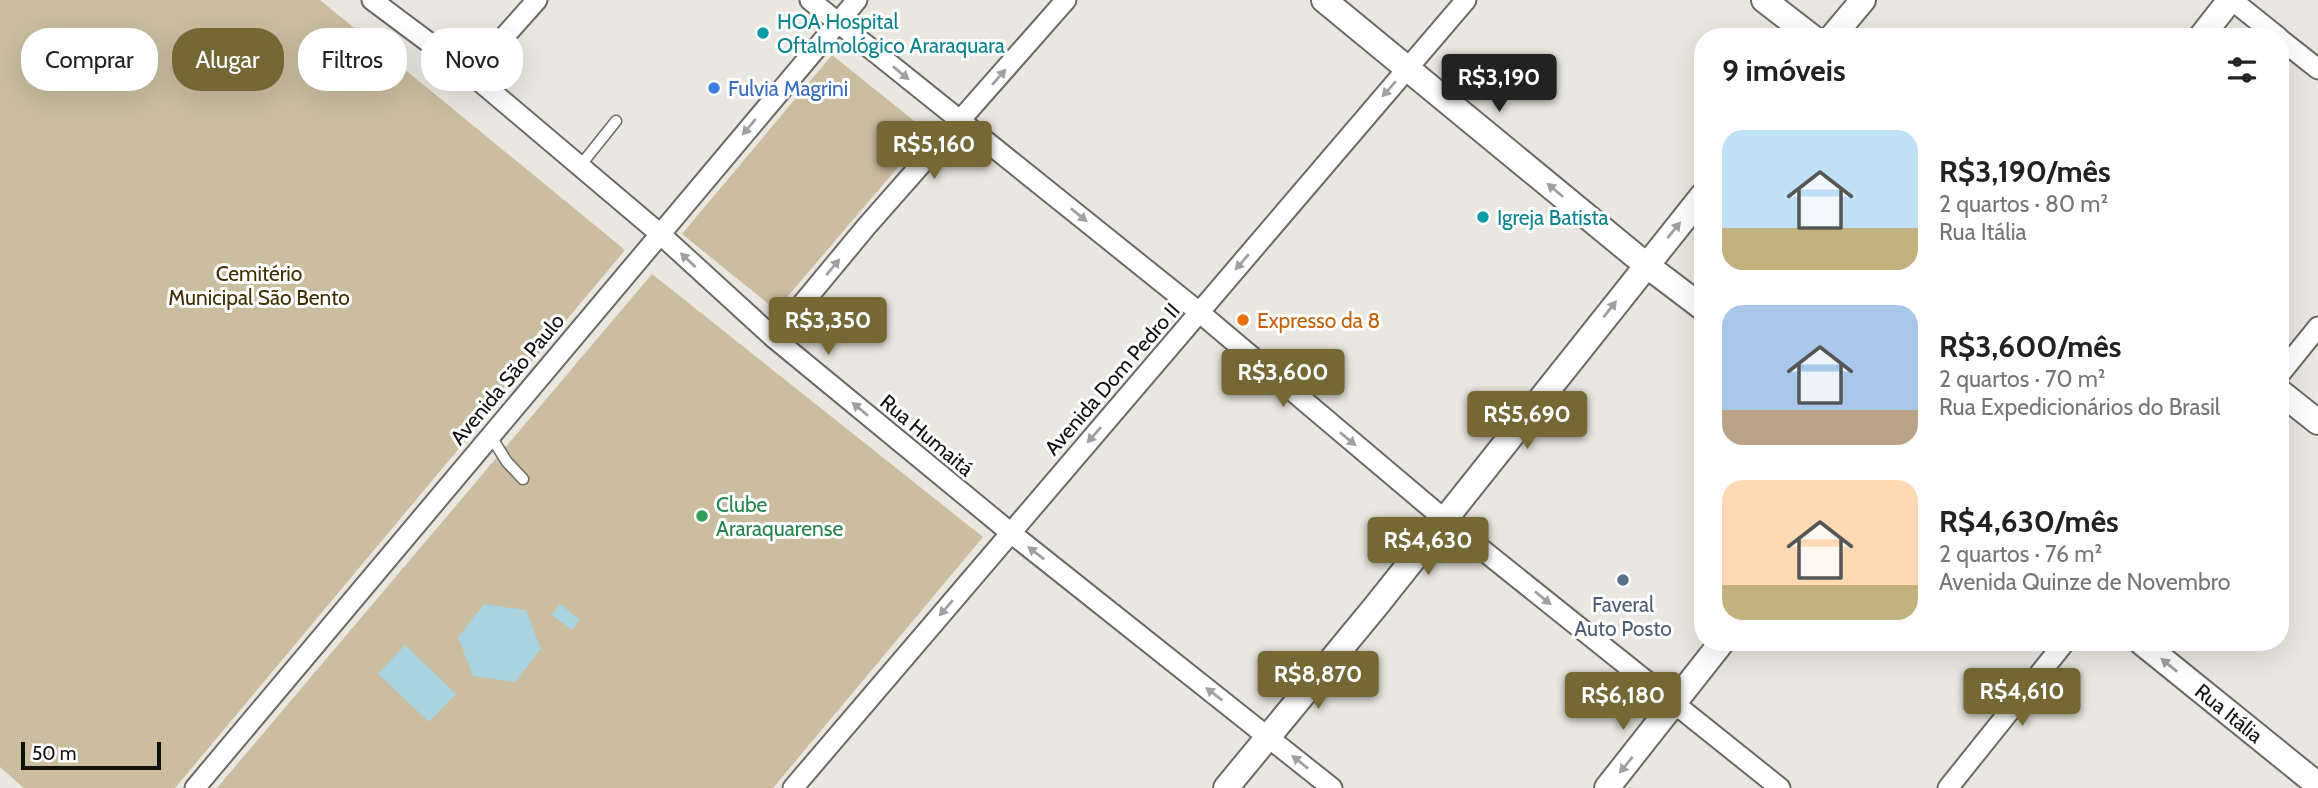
<!DOCTYPE html>
<html lang="pt">
<meta charset="utf-8">
<style>
:root{--surface:#fff;--page:#f6f6f6;--text:#222;--muted:#767676;--accent:#756835}
body{margin:0;font-family:Cabin,sans-serif;background:var(--page);color:var(--text);height:100vh;display:flex;flex-direction:column;font-size:26px;white-space:nowrap}
*{box-sizing:border-box;margin:0}
p{font-size:23px;color:var(--muted)}
.icon{flex:none;width:38px;height:38px;fill:none;stroke:currentColor;stroke-width:2;stroke-linecap:round;stroke-linejoin:round}
.map{position:relative;flex:1;overflow:hidden}
.details{position:absolute;left:1694px;top:28px;width:595px;height:623px;display:flex;flex-direction:column;background:var(--surface);border-radius:28px;box-shadow:0 7px 28px #0002}
.details>*{flex:none}
.banner{position:absolute;left:21px;top:28px;width:665px;height:63px;display:flex;gap:14px}
.scale{position:absolute;left:21px;bottom:18px;width:140px;box-sizing:border-box;padding-left:7px;border:4px solid #12110f;border-top:0;font-size:19px;line-height:24px;white-space:nowrap;color:#12110f;-webkit-text-stroke:5px #fff;paint-order:stroke}
.price{position:absolute;translate:-50% -60px;padding:0 16px;border-radius:7px;background:var(--accent);color:#fff;font-size:23px;line-height:46px;filter:drop-shadow(0 2px 4px #0008)}
.price::after{content:'';position:absolute;left:50%;top:42px;width:21px;height:16px;margin-left:-10px;background:inherit;clip-path:polygon(0 0,100% 0,50% 100%)}
.price.selected{background:#222;color:#fff}
ul{padding:0;list-style:none}
li{display:flex;align-items:center;gap:21px;height:175px;padding:0 28px}
li span{display:grid;place-items:center;flex:none;width:196px;height:140px;border-radius:21px;color:#555}
li>.icon{margin-inline-start:auto}
span .icon{width:84px;height:84px;fill:#fffc;stroke-width:1}
li b{font-size:30px}
h2{display:flex;justify-content:space-between;align-items:center;height:84px;padding:0 28px;font-size:30px}
.pill{padding:0 24px;border-radius:28px;background:var(--surface);box-shadow:0 7px 28px #0002;font-size:24px;line-height:63px}
.pill.selected{background:var(--accent);color:#fff}
.map>svg:first-child{display:block}
</style>
<div class="map">
<svg width="2318" height="788" viewBox="0 0 2318 788">
<rect width="100%" height="100%" fill="#eae7e0"/>
<!-- green -->
<g fill="#cabda0">
<polygon points="0,0 320,0 625,250 175,788 24,788 0,767"/>
<polygon points="832,55 928,132 776,310 682,234"/>
<polygon points="652,274 983,537 773,788 217,788"/>
</g>
<!-- water -->
<g fill="#a8d3df">
<polygon points="484,604 526,610 541,649 515,682 473,676 458,637"/>
<polygon points="560,604 580,620 572,630 552,615"/>
<polygon points="405,645 456,694 429,722 378,674"/>
</g>
<g fill="none" stroke-linecap="round" stroke-linejoin="round">
<!-- service casing -->
<g stroke="#6d6a64" stroke-width="13">
<g id="service">
<polyline points="580,166 616,121"/>
<polyline points="490,435 507,462 523,479"/>
</g>
</g>
<!-- minor casing -->
<g stroke="#6d6a64" stroke-width="23">
<g id="minor">
<polyline points="372,0 471,74 659,233 774,338 1011,533 1332,788"/>
<polyline points="810,0 1199,312 1444,519 1780,788"/>
<polyline points="2232,0 2278,37"/>
<polyline points="2280,39 2318,69"/>
<polyline points="471,74 537,0"/>
<polyline points="774,338 866,227 1066,0"/>
<polyline points="2280,374 2318,327"/>
<polyline points="195,788 857,0"/>
<polyline points="793,788 1466,0"/>
<polyline points="1948,788 2065,642"/>
</g>
</g>
<!-- tertiary casing -->
<g stroke="#6d6a64" stroke-width="28">
<g id="tertiary">
<polyline points="1324,0 1645,264 1703,308"/>
<polyline points="1764,0 1812,37"/>
<polyline points="1832,37 1863,0"/>
<polyline points="2201,37 2230,0"/>
<polyline points="2280,392 2318,422"/>
<polyline points="2141,642 2318,785"/>
<polyline points="1226,788 1376,606 1703,195"/>
<polyline points="1607,788 1722,642"/>
</g>
</g>
<!-- service -->
<use href="#service" stroke="#fff" stroke-width="10"/>
<!-- minor -->
<use href="#minor" stroke="#fff" stroke-width="19"/>
<!-- tertiary -->
<use href="#tertiary" stroke="#fff" stroke-width="24"/>
</g>
<!-- one-way arrows -->
<defs><path id="oneway-solid" d="M-6-.8H1V-3.2L6.5 0L1 3.2V.8H-6Z" transform="scale(1.75)"/></defs>
<g fill="#a0a09f">
<use href="#oneway-solid" transform="translate(901 73) rotate(39)"/>
<use href="#oneway-solid" transform="translate(999 77) rotate(-49)"/>
<use href="#oneway-solid" transform="translate(1389 89) rotate(131)"/>
<use href="#oneway-solid" transform="translate(749 127) rotate(130)"/>
<use href="#oneway-solid" transform="translate(1555 190) rotate(-140)"/>
<use href="#oneway-solid" transform="translate(1079 215) rotate(39)"/>
<use href="#oneway-solid" transform="translate(1674 230) rotate(-51)"/>
<use href="#oneway-solid" transform="translate(688 260) rotate(-137)"/>
<use href="#oneway-solid" transform="translate(1242 262) rotate(131)"/>
<use href="#oneway-solid" transform="translate(833 267) rotate(-50)"/>
<use href="#oneway-solid" transform="translate(1610 309) rotate(-52)"/>
<use href="#oneway-solid" transform="translate(860 409) rotate(-140)"/>
<use href="#oneway-solid" transform="translate(1094 435) rotate(131)"/>
<use href="#oneway-solid" transform="translate(1348 439) rotate(40)"/>
<use href="#oneway-solid" transform="translate(1036 553) rotate(-142)"/>
<use href="#oneway-solid" transform="translate(1543 598) rotate(39)"/>
<use href="#oneway-solid" transform="translate(946 608) rotate(131)"/>
<use href="#oneway-solid" transform="translate(2169 665) rotate(-141)"/>
<use href="#oneway-solid" transform="translate(1214 694) rotate(-142)"/>
<use href="#oneway-solid" transform="translate(1300 762) rotate(-141)"/>
<use href="#oneway-solid" transform="translate(1626 765) rotate(129)"/>
</g>
<!-- markers -->
<g fill="#0f9aa8" stroke="#fff" stroke-width="2.5">
<circle cx="763" cy="33" r="7"/>
<circle cx="1483" cy="217" r="7"/>
</g>
<circle fill="#3f7fe0" stroke="#fff" stroke-width="2.5" cx="714" cy="88" r="7"/>
<circle fill="#e8710a" stroke="#fff" stroke-width="2.5" cx="1243" cy="320" r="7"/>
<circle fill="#2e9e5b" stroke="#fff" stroke-width="2.5" cx="702" cy="516" r="7"/>
<circle fill="#5c6f8a" stroke="#fff" stroke-width="2.5" cx="1623" cy="580" r="7"/>
<g text-anchor="middle" dominant-baseline="central" stroke-width="6" stroke-linejoin="round" paint-order="stroke">
<!-- culture labels -->
<g font-size="21" fill="#0d838f" stroke="#fff" text-anchor="start">
<text x="777" y="21">HOA Hospital<tspan x="777" dy="24">Oftalmológico Araraquara</tspan></text>
<text x="1497" y="217">Igreja Batista</text>
</g>
<!-- shop labels -->
<g font-size="21" fill="#366cbe" stroke="#fff" text-anchor="start">
<text x="728" y="88">Fulvia Magrini</text>
</g>
<!-- park labels -->
<g font-size="21" fill="#412f03" stroke="#fff">
<text x="259" y="273">Cemitério<tspan x="259" dy="24">Municipal São Bento</tspan></text>
</g>
<!-- food labels -->
<g font-size="21" fill="#c56008" stroke="#fff" text-anchor="start">
<text x="1257" y="320">Expresso da 8</text>
</g>
<!-- street labels -->
<g font-size="21" fill="#12110f" stroke="#fff">
<text transform="translate(507 379) rotate(-50)">Avenida São Paulo</text>
<text transform="translate(1112 379) rotate(-49)">Avenida Dom Pedro II</text>
<text transform="translate(927 435) rotate(40)">Rua Humaitá</text>
<text transform="translate(2229 713) rotate(39)">Rua Itália</text>
</g>
<!-- leisure labels -->
<g font-size="21" fill="#27864d" stroke="#fff" text-anchor="start">
<text x="716" y="504">Clube<tspan x="716" dy="24">Araraquarense</tspan></text>
</g>
<!-- service labels -->
<g font-size="21" fill="#4e5e75" stroke="#fff">
<text x="1623" y="604">Faveral<tspan x="1623" dy="24">Auto Posto</tspan></text>
</g>
</g>
</svg>
<div class="scale">50 m</div>
<b class="price selected" style="left:1499px;top:114px">R$3,190</b>
<b class="price" style="left:934px;top:181px">R$5,160</b>
<b class="price" style="left:828px;top:357px">R$3,350</b>
<b class="price" style="left:1283px;top:409px">R$3,600</b>
<b class="price" style="left:1527px;top:451px">R$5,690</b>
<b class="price" style="left:1428px;top:577px">R$4,630</b>
<b class="price" style="left:1318px;top:711px">R$8,870</b>
<b class="price" style="left:2022px;top:728px">R$4,610</b>
<b class="price" style="left:1623px;top:732px">R$6,180</b>
<div class="banner">
<a class="pill">Comprar</a>
<a class="pill selected">Alugar</a>
<a class="pill">Filtros</a>
<a class="pill">Novo</a>
</div>
<section class="details">
<h2>9 imóveis<svg class="icon" aria-label="filters" viewBox="0 0 24 24"><path d="M4 7h16M4 17h16"/><circle cx="9" cy="7" r="2"/><circle cx="15" cy="17" r="2"/></svg></h2>
<ul>
<li><span style="background:linear-gradient(#bfe0f5 70%,#c2b280 0)"><svg class="icon" aria-label="home" viewBox="0 0 24 24"><path d="M3 11l9-7 9 7M6 9v11h12V9"/></svg></span><div><b>R$3,190/mês</b><p>2 quartos · 80 m²</p><p>Rua Itália</p></div></li>
<li><span style="background:linear-gradient(#a9c7e8 75%,#b9a48a 0)"><svg class="icon" aria-label="home" viewBox="0 0 24 24"><path d="M3 11l9-7 9 7M6 9v11h12V9"/></svg></span><div><b>R$3,600/mês</b><p>2 quartos · 70 m²</p><p>Rua Expedicionários do Brasil</p></div></li>
<li><span style="background:linear-gradient(#ffd9b3 75%,#c2b280 0)"><svg class="icon" aria-label="home" viewBox="0 0 24 24"><path d="M3 11l9-7 9 7M6 9v11h12V9"/></svg></span><div><b>R$4,630/mês</b><p>2 quartos · 76 m²</p><p>Avenida Quinze de Novembro</p></div></li>
</ul>
</section>
</div>
